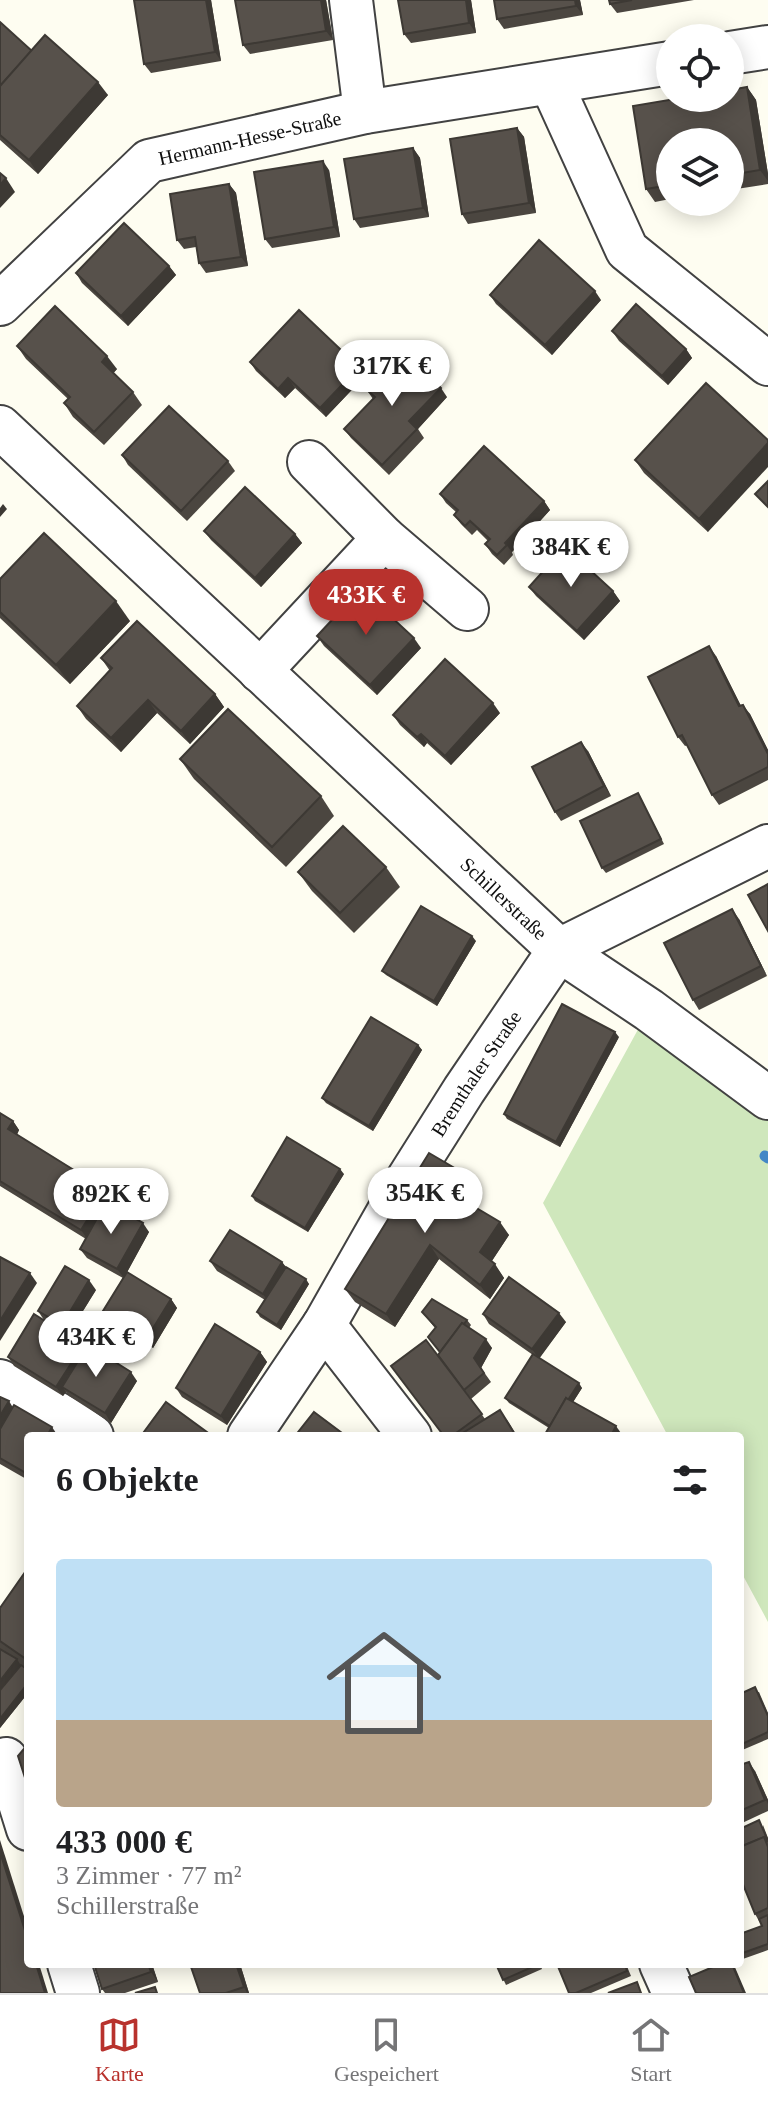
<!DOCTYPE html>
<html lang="de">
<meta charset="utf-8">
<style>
:root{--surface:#fff;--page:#f6f6f6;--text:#202124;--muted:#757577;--line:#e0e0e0;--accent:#b8322d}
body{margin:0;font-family:"Times New Roman",serif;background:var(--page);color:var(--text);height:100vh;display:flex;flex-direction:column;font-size:30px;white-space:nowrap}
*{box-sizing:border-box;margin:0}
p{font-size:26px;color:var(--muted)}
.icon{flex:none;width:44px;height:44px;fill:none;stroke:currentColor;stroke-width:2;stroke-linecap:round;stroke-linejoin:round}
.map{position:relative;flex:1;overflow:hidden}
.details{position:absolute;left:24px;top:1432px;width:720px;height:536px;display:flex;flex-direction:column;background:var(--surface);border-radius:8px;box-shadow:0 4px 20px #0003}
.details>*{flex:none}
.tools{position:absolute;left:656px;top:24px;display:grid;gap:16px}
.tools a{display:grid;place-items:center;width:88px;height:88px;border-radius:50%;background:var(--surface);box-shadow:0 4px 20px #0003;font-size:40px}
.price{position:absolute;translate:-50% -68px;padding:0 18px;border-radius:28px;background:#fff;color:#222;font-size:26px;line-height:52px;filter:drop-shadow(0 2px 4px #0008)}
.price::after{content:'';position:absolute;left:50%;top:48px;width:24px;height:18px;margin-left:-12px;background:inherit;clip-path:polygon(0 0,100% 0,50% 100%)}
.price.active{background:var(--accent);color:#fff}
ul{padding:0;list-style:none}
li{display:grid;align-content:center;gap:16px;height:424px;padding:0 32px}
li+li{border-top:2px solid var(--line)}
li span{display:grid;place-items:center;height:248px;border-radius:8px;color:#555}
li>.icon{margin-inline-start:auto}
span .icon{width:144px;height:144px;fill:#fffc;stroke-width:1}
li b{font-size:34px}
h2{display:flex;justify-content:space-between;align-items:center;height:96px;padding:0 32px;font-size:34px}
.tabs{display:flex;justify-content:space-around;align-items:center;height:112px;border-top:2px solid var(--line);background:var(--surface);font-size:22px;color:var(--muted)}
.tabs a{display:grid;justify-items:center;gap:4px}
.tabs .active{color:var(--accent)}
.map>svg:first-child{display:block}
</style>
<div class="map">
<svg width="768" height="1993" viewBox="0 0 768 1993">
<rect width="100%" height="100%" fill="#fefdf1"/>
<!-- green -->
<polygon fill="#cfe7bc" points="641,1024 768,1098 768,1622 740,1570 740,1436 668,1436 543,1203"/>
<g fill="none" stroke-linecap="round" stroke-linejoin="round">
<!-- stream -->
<polyline stroke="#4387c6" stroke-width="11" points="765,1156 768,1158"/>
<!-- minor casing -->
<g stroke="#424242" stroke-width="46">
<g id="minor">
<polyline points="351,0 365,112"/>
<polyline points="730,53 768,47"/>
<polyline points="551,83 627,250 768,364"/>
<path id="s1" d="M0,304L149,161L365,112L670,63"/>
<path id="s2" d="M0,427L559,950L649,1010L768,1098"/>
<polyline points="309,462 384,538"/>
<polyline points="260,671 384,538 467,609"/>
<polyline points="324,1325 410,1436"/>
<polyline points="0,1381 74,1423 92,1436"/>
<path id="s3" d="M249,1436L324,1325L399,1193L464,1090L559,950L768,846"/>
<polyline points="6,1759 28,1829"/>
<polyline points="69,1964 78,1993"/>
<polyline points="661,1964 674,1993"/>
</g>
</g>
<!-- minor -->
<use href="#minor" stroke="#fff" stroke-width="42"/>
</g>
<!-- wall -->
<g fill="#4b4640">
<polygon points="211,0 221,61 151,73 144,64"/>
<polygon points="235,0 326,0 333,40 250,54 243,45"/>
<polygon points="398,0 471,0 476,33 411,43 404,34"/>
<polygon points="494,0 580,0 583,15 504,29 497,19"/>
<polygon points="609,0 694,0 617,13 610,4"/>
<polygon points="0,22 32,51 108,95 38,174 0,140"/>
<polygon points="747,87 756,100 768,174 768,184 730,190 730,142 670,142 670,199 655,202 646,189 633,106 681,98 730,98 730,90"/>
<polygon points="517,128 524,137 536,213 468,224 462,214"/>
<polygon points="413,148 420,158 429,217 360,228 354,219"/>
<polygon points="329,170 340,237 272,248 265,239"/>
<polygon points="229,184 236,193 248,266 206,273 199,263 196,247 184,249 177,240"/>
<polygon points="169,266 176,275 128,326 82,283 76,273"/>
<polygon points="490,295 601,300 552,355 496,304"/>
<polygon points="612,331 686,349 692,358 668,385 619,341"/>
<polygon points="17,346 117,369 113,373 133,392 142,405 104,445 73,417 64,403 68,399 26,359"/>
<polygon points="250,362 365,376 326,417 295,388 285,398 256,371"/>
<polygon points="706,383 708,532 644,473 635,460"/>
<polygon points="366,389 447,397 418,429 424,438 389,475 351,438 344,429 373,399"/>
<polygon points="122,455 228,461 235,471 187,521 128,465"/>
<polygon points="440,494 544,501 550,510 512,552 513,555 504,565 492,554 485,544 488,541 477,530 472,535 461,524 454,515 456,512 446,503"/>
<polygon points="204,531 295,534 302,543 261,587 211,540"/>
<polygon points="0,579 130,621 70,684 0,618"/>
<polygon points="529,587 613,591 620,601 584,640 536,596"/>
<polygon points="317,636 421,648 377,695 324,646"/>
<polygon points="716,656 741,706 750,714 768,750 768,780 719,805 712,795 688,745 685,746 678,737"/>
<polygon points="101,658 215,694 224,707 190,744 157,713 121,752 86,719 77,706 110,671"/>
<polygon points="500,713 451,765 427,743 424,747 400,725 393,715"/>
<polygon points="588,751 611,796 561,821 555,812"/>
<polygon points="180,759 321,796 334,816 286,867 194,779"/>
<polygon points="638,793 664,844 606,873 602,868"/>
<polygon points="386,867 400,887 354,933 312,891 298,872"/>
<polygon points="739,919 767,976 699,1010 693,1000"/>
<polygon points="476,941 437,1006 386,975 382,971"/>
<polygon points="619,1037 560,1147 507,1119 504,1114"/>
<polygon points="418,1045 422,1050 373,1131 326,1103 322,1098"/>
<polygon points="0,1113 13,1121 19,1130 17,1135 113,1199 109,1204 149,1232 127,1272 171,1299 177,1308 153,1348 110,1321 103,1311 123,1278 87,1258 80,1249 86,1239 0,1186"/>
<polygon points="344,1174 308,1232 255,1201 252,1196"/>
<polygon points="470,1177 479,1190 471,1204 509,1235 492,1261 504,1278 490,1299 439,1259 395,1327 355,1302 345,1289"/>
<polygon points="210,1261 282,1262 286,1267 309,1284 281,1330 260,1317 257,1312 265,1300 217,1271"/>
<polygon points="96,1290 68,1335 44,1320 38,1311"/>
<polygon points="422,1312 467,1320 471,1325 469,1328 492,1348 481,1368 491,1382 471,1399 463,1388 485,1419 479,1423 507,1420 517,1436 444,1436 443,1362 440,1353 435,1328"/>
<polygon points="483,1314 566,1322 539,1358 582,1388 573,1402 623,1436 549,1428 509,1403 505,1398 533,1355 489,1324"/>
<polygon points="83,1345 86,1348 137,1381 111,1423 69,1396 66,1392 63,1396 14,1366 8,1357"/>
<polygon points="260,1352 267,1362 227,1425 182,1397 176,1388"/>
<polygon points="0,1397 28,1436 28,1480 0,1464"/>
<polygon points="28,1568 28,1693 0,1728 0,1608"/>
<polygon points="759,1692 768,1713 768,1739 740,1751 740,1694"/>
<polygon points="740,1765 755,1771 768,1800 768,1811 740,1824"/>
<polygon points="763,1825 768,1838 768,1950 740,1960 740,1934 762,1926 755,1914"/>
<polygon points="152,1964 158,1982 125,1993 105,1993 102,1989"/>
<polygon points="190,1964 240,1964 249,1993 200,1993"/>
<polygon points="496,1964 540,1964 542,1969 506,1985"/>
<polygon points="626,1964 631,1976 591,1993 569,1993"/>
</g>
<!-- shaded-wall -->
<g fill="#3d3934">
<polygon points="206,0 211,0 221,61 215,52"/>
<polygon points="321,0 326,0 333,40 326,31"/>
<polygon points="466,0 471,0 476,33 469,23"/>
<polygon points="575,0 580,0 583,15 576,6"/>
<polygon points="98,82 108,95 38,174 29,160"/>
<polygon points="747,87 756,100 768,174 768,181 760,170"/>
<polygon points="517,128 524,137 536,213 529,203"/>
<polygon points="413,148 420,158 429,217 423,208"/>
<polygon points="323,161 329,170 340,237 334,227"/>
<polygon points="6,178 15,192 0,208 0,185"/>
<polygon points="229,184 236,193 248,266 241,257"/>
<polygon points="169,266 176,275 128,326 121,316"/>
<polygon points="595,291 601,300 552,355 545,345"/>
<polygon points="686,349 692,358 668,385 662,376"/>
<polygon points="107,356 117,369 111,376 102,362"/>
<polygon points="359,367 365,376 326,417 320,408"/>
<polygon points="288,378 295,388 285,398 278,389"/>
<polygon points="441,388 447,397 416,431 409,421"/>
<polygon points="768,443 768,467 708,532 699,519"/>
<polygon points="544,501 550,510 512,552 505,543"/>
<polygon points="3,504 7,509 0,517 0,508"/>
<polygon points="295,534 302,543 261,587 255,578"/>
<polygon points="613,591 620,601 584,640 577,631"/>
<polygon points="116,601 130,621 70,684 56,665"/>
<polygon points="414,638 421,648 377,695 370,685"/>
<polygon points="709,646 716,656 746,716 739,706"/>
<polygon points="215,694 224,707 190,744 181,731"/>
<polygon points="148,700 157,713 121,752 111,738"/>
<polygon points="493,703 500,713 451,765 445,756"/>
<polygon points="743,705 750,714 768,750 768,754"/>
<polygon points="421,734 427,743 424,747 417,737"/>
<polygon points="581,742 588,751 611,796 604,786"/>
<polygon points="732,909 739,919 767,976 761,966"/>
<polygon points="472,936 476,941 437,1006 434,1001"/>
<polygon points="615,1032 619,1037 560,1147 556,1142"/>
<polygon points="418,1045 422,1050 373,1131 369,1126"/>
<polygon points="13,1121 19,1130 14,1139 8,1129"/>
<polygon points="340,1169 344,1174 308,1232 305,1228"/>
<polygon points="470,1177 479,1190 467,1210 458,1197"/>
<polygon points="106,1190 113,1199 88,1240 81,1230"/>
<polygon points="500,1222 509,1235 489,1265 480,1252"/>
<polygon points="143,1223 149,1232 124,1278 117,1269"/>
<polygon points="430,1245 439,1259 395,1327 386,1314"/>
<polygon points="282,1262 289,1272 269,1303 263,1294"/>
<polygon points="495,1264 504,1278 490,1299 480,1285"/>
<polygon points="30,1273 37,1283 0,1341 0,1321"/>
<polygon points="306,1279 309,1284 281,1330 277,1325"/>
<polygon points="89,1280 96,1290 68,1335 62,1325"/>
<polygon points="171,1299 177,1308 153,1348 147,1338"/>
<polygon points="559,1313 566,1322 539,1359 532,1349"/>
<polygon points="486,1339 492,1348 481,1368 474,1358"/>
<polygon points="83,1345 90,1354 62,1387 66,1392 63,1396 56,1387"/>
<polygon points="260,1352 267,1362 227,1425 221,1416"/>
<polygon points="131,1372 137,1381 111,1423 105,1413"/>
<polygon points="579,1383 582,1388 554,1432 551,1427"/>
<polygon points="9,1401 15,1411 0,1437 0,1416"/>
<polygon points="616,1426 623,1436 611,1436"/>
<polygon points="52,1427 58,1436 47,1436"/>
<polygon points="17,1659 23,1669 0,1699 0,1681"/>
<polygon points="28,1683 28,1693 0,1728 0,1719"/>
<polygon points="749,1762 755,1771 768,1800 768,1804"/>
<polygon points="0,1840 28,1929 28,1940 0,1852"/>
<polygon points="36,1964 39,1964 48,1993 45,1993"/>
<polygon points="148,1964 152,1964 158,1982 151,1972"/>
<polygon points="236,1964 240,1964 249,1993 247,1993 244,1987"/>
<polygon points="732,1964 734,1965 746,1993 744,1993"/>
</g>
<!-- building -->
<g fill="#57514b" stroke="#3d3934" stroke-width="2">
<polygon points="134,0 206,0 215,52 144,64"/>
<polygon points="235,0 321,0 326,31 243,45"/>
<polygon points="398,0 466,0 469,23 404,34"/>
<polygon points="494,0 575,0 576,6 497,19"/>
<polygon points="609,0 632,0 610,4"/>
<polygon points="0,22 32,51 0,86"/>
<polygon points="45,35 98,82 29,160 0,135 0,86"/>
<polygon points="747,87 760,170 730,175 730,142 670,142 670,185 646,189 633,106 681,98 730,98 730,90"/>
<polygon points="517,128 529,203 462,214 450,139"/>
<polygon points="413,148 423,208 354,219 344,159"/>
<polygon points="323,161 334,227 265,239 254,172"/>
<polygon points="0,173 6,178 0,185"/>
<polygon points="229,184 241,257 199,263 195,237 177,240 170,194"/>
<polygon points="124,223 169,266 121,316 76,273"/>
<polygon points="539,240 595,291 545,345 490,295"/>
<polygon points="636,304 686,349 662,376 612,331"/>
<polygon points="55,306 107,356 102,362 133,392 94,432 64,403 70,397 17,346"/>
<polygon points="299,310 359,367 320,408 288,378 278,389 250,362"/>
<polygon points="402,351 441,388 409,421 417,429 382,465 344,429 375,397 366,389"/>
<polygon points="706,383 768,440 768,443 699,519 635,460"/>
<polygon points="169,406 228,461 181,511 122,455"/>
<polygon points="484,446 544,501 505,543 507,545 497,555 485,544 490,539 470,521 465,526 454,515 458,510 440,494"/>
<polygon points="768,481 768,507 755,494"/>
<polygon points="245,487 295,534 255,578 204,531"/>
<polygon points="44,533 116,601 56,665 0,612 0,579"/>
<polygon points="565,547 613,591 577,631 529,587"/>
<polygon points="361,589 414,638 370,685 317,636"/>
<polygon points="137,621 215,694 181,731 148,700 111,738 77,706 112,668 101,658"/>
<polygon points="709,646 739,706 743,705 768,754 768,767 712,795 682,735 678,737 648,677"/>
<polygon points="445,659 493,703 445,756 421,734 417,737 393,715"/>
<polygon points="228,709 321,796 272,847 180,759"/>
<polygon points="581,742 604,786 555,812 532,767"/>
<polygon points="638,793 661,839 602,868 580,821"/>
<polygon points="343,826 386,867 340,913 298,872"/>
<polygon points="768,884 768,931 748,895"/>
<polygon points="421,906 472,936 434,1001 382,971"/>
<polygon points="732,909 761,966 693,1000 664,943"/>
<polygon points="562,1004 615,1032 556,1142 504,1114"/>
<polygon points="371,1017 418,1045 369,1126 322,1098"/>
<polygon points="0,1113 13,1121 8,1129 106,1190 81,1230 0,1181"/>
<polygon points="287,1137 340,1169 305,1228 252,1196"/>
<polygon points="429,1153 470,1177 458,1197 500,1222 480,1252 495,1264 480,1285 430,1245 386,1314 345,1289"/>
<polygon points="106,1202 143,1223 117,1269 80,1249"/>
<polygon points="230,1230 282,1262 263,1294 210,1261"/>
<polygon points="0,1257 30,1273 0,1321"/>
<polygon points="65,1266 89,1280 62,1325 38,1311"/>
<polygon points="286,1267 306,1279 277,1325 257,1312"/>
<polygon points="127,1272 171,1299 147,1338 103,1311"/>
<polygon points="509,1277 559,1313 532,1349 483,1314"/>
<polygon points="432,1299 467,1320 464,1324 462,1323 440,1352 428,1337 436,1327 422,1312"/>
<polygon points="34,1314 83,1345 56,1387 8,1357"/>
<polygon points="462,1323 486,1339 474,1358 484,1373 464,1390 438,1355"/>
<polygon points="215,1324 260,1352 221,1416 176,1388"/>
<polygon points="426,1340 482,1414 452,1436 444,1436 391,1366"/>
<polygon points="88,1345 131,1372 105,1413 62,1387"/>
<polygon points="533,1354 579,1383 568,1400 566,1398 550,1426 505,1398"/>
<polygon points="0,1397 9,1401 0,1416"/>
<polygon points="566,1398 616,1426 611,1436 544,1436"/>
<polygon points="166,1402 211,1435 211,1436 141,1436"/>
<polygon points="14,1405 52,1427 47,1436 28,1436 28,1469 26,1473 0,1458 0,1429"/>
<polygon points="500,1410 516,1436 458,1436"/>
<polygon points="314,1412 346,1436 295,1436"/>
<polygon points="28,1568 28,1656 26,1659 0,1641 0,1608"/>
<polygon points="0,1649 17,1659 0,1681"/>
<polygon points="21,1665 28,1670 28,1683 0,1719 0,1690"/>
<polygon points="755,1687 768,1716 768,1732 740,1745 740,1694"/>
<polygon points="28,1744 28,1787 18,1756"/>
<polygon points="749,1762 765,1800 740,1811 740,1765"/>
<polygon points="759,1820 768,1841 767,1841 764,1837 740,1847 740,1829"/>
<polygon points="764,1837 768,1847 768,1908 755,1914 740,1877 740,1847"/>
<polygon points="0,1852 28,1940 28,1964 36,1964 45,1993 0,1993"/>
<polygon points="768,1915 768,1944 740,1954 740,1934 762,1926 759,1919"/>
<polygon points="94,1964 148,1964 151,1972 102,1989"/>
<polygon points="190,1964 236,1964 244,1987 226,1993 200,1993"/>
<polygon points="496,1964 539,1964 503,1980"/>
<polygon points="557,1964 625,1964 627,1971 576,1993 569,1993"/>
<polygon points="720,1964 732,1964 744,1993 696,1993 689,1977"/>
<polygon points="637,1982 641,1993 608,1993"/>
<polygon points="155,1987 157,1993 135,1993"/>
</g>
<g text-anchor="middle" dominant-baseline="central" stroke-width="8" stroke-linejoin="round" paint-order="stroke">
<!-- street labels -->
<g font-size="20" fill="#0f0f0f" stroke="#fff">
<text stroke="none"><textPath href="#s1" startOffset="310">Hermann-Hesse-Straße</textPath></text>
<text stroke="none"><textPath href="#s2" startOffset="690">Schillerstraße</textPath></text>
<text stroke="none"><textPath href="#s3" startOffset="428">Bremthaler Straße</textPath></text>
</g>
</g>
</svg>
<div class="tools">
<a><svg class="icon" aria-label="locate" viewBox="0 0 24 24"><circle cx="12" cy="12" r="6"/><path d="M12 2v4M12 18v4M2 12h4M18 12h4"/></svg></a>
<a><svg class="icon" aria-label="layers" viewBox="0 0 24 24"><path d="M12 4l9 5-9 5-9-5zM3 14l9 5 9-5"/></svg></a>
</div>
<b class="price" style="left:392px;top:408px">317K €</b>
<b class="price" style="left:571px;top:589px">384K €</b>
<b class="price active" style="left:366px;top:637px">433K €</b>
<b class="price" style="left:425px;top:1235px">354K €</b>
<b class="price" style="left:111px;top:1236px">892K €</b>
<b class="price" style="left:96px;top:1379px">434K €</b>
<section class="details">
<h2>6 Objekte<svg class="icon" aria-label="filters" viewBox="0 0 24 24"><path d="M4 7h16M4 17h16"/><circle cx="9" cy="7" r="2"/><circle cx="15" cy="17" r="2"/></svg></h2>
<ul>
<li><span style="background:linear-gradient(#bfe0f5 65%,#b9a48a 0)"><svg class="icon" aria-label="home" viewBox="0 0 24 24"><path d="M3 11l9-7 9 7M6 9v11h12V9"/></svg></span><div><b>433 000 €</b><p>3 Zimmer · 77 m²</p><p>Schillerstraße</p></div></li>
</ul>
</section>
</div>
<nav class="tabs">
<a class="active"><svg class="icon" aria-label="map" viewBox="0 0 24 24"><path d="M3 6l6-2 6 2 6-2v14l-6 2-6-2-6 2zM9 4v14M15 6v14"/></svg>Karte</a>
<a><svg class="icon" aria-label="saved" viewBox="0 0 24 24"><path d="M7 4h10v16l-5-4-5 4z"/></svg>Gespeichert</a>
<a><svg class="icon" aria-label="home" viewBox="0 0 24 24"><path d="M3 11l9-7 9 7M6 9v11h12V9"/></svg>Start</a>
</nav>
